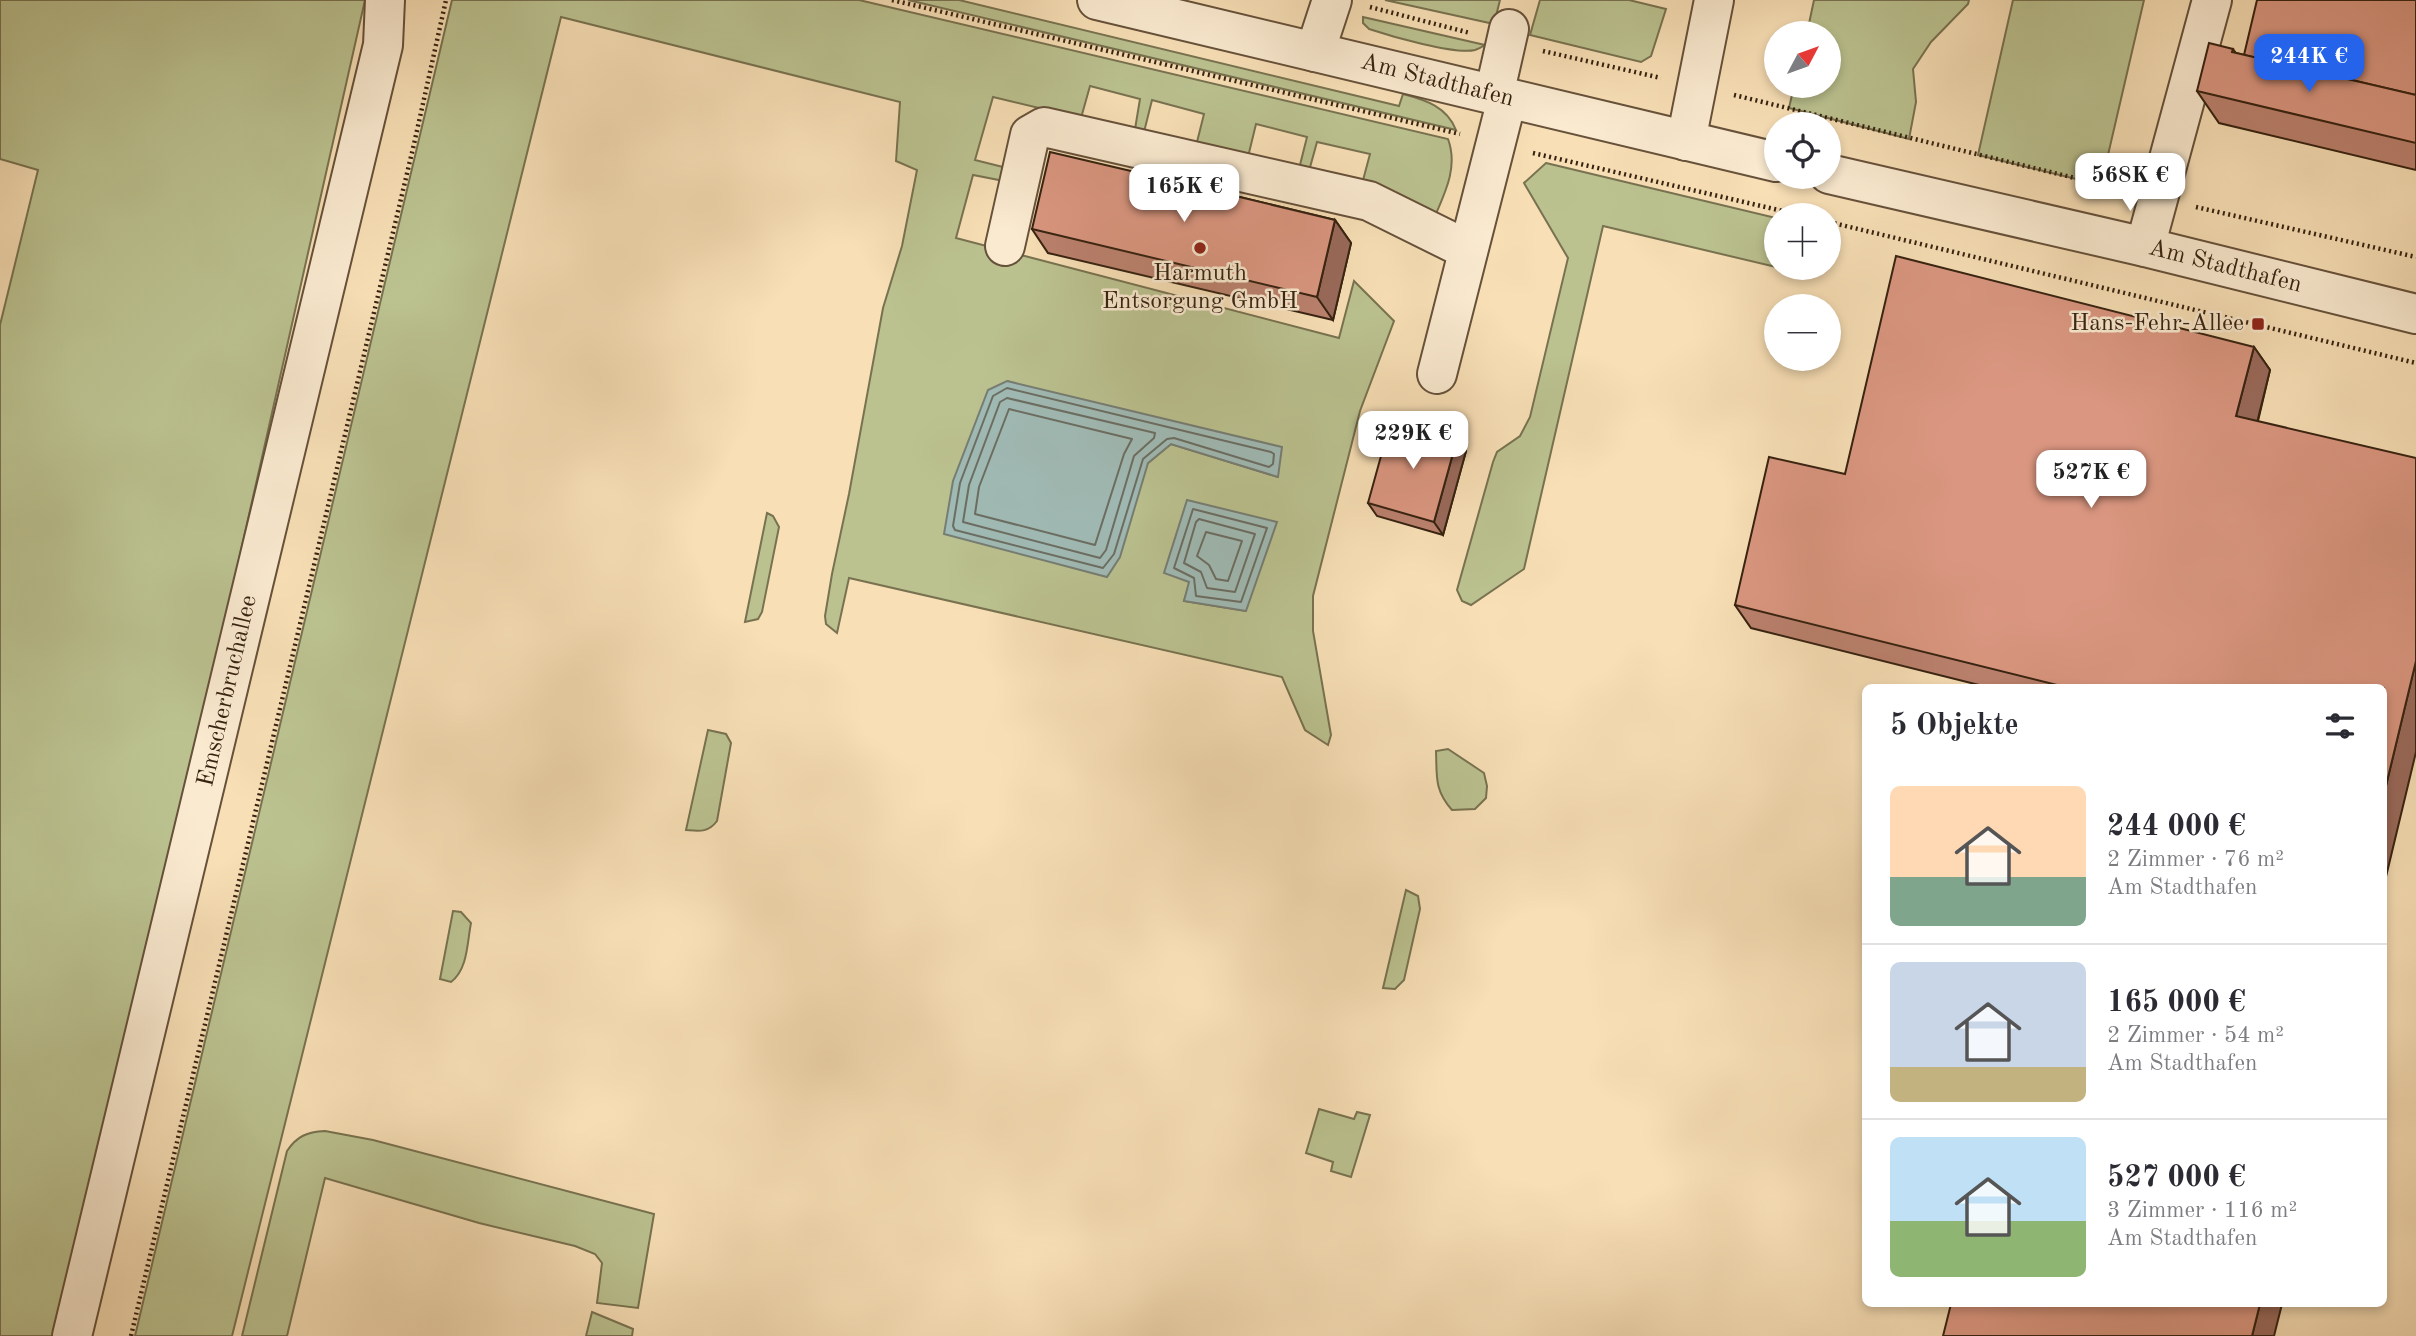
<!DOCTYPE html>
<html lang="de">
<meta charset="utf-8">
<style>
:root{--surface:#fff;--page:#f2f2f3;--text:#2b2b33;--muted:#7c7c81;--line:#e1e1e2;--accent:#2563eb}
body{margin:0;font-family:"Old Standard TT",serif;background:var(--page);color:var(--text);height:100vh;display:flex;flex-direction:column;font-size:26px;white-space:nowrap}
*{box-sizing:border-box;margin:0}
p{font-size:23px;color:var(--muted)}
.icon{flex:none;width:38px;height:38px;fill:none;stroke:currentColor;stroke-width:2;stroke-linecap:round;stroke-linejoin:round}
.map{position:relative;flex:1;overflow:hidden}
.side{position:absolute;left:1862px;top:684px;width:525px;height:623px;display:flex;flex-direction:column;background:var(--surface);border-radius:10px;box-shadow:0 4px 10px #0003}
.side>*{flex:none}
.needle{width:46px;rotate:49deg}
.fabs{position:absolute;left:1764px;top:21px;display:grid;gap:14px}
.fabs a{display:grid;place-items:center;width:77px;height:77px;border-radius:50%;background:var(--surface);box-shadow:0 4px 10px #0003;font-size:35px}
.price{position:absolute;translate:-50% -60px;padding:0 16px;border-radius:14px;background:#fff;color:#222;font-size:23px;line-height:46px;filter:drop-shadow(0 2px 4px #0008)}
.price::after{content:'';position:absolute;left:50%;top:42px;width:21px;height:16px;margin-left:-10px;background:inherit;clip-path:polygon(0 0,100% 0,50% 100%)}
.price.selected{background:var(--accent);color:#fff}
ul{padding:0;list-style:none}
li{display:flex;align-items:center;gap:21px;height:175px;padding:0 28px}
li+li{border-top:2px solid var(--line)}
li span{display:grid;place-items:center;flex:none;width:196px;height:140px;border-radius:10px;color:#555}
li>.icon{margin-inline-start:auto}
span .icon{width:84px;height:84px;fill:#fffc;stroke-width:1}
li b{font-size:30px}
h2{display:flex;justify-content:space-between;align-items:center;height:84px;padding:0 28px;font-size:30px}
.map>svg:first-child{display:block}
</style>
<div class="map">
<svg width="2416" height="1336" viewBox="0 0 2416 1336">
<rect width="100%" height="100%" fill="#f8dfb6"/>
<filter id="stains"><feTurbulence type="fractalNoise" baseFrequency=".00286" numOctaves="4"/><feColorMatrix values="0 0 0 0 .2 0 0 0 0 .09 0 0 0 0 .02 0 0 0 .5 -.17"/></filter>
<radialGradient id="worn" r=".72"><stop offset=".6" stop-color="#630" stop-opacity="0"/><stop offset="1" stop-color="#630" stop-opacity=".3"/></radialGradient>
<!-- green -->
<g fill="#bbc290" stroke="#787250" stroke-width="2" fill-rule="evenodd">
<polygon points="0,0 365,0 64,1336 0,1336 0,325 38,170 0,159"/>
<path d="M452,0H859L1448,139C1458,166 1446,191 1435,216L1362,184L1370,154L1317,142L1309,171L1299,169L1307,137L1256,124L1248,157L1196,146L1204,114L1152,100L1144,132L1135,129L1140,99L1090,86L1081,118L993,97L975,160L1007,168L1004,181L973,175L956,238L1339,338L1354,281L1394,321L1360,411L1313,596V631L1331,735L1328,745L1305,730L1282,677L849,578L837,633L826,624L825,616L832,574L849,494L883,308L902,246L917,170L896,161L900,102L561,17L232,1336H135ZM1007,381L1278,477L1171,444L1148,463ZM1190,582L1246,611L1184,601Z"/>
<path d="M908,0H959L1399,106L1403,94C1426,100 1447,107 1456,130Z"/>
<polygon points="1385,0 1500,0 1494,24"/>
<polygon points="1540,0 1629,0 1666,9 1651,56 1641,62 1530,35"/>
<polygon points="1814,0 1969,0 1968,4 1931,42 1913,69 1916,102 1909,139 1789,108 1794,86 1829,86 1829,33 1807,33"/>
<polygon points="2013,0 2144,0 2101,185 1978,155"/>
<path d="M1363,17L1485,45C1482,47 1478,49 1475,50C1455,55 1390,36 1369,29L1363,23Z"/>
<polygon points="1546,163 1776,218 1776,267 1603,226 1524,569 1471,605 1462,601 1457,590 1493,462 1497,452 1520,436 1530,417 1568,258 1524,183"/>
<polygon points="767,513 773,516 779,527 762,612 758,619 745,622"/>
<path d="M708,730L726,734L731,743L717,821C708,833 699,831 686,830Z"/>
<path d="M1448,749L1484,773L1487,786L1486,798L1475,809L1452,810C1434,790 1437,776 1436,751Z"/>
<polygon points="1406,890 1418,896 1420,909 1404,980 1395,989 1383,988"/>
<path d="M453,911L461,912L471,923C467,943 468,969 451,982L440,979Z"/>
<polygon points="1319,1109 1354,1119 1357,1112 1370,1115 1351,1177 1331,1171 1333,1162 1306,1153"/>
<path d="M325,1131L373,1140L654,1214L638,1308L597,1303L602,1263L595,1254L575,1246L479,1223L325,1178L287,1336H242L287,1151C297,1136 307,1132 325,1131Z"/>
<polygon points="592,1312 633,1329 632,1336 586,1336"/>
</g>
<!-- water -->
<g fill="#a0bbb6" stroke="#767e74" stroke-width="2">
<polygon points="1007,381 1282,447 1278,477 1171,444 1148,463 1120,557 1107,577 944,534 953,481 988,390"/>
<polygon points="1187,500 1277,522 1246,611 1184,601 1189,582 1164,573"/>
</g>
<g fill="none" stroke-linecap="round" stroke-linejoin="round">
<!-- shore -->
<g stroke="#6b6e63" stroke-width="2">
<polygon points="1007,388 1271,452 1274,454 1273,464 1269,467 1174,438 1167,439 1143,459 1114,554 1103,568 955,530 953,526 960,483 993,396"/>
<polygon points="1007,398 1155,433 1154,438 1134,456 1106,550 1100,558 963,522 969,485 1000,402"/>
<polygon points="1009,409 1132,439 1124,454 1095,545 975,514 979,487"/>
<polygon points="1193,509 1267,528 1241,602 1196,596 1194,578 1174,568"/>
<polygon points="1199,519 1255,534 1235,592 1207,588 1201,572 1184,563 1196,522"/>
<polygon points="1206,532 1242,541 1228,581 1216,579 1209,565 1197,556"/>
</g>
<!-- minor casing -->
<g stroke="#66513a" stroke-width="42">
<g id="minor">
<polyline points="1097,0 1776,162"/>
<polyline points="1315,52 1332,0"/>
<polyline points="1494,95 1509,29"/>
<polyline points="1686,141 1714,0"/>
<polyline points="1829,174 2145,247 2416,314"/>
<polyline points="1005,246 1030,135 1044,127 1369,201 1468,250"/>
<polyline points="2145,247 2212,0"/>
<polyline points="1437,374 1507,99"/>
<polyline points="72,1336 383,45 385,0"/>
</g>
</g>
<!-- path -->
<g stroke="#362210" stroke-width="4.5" stroke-dasharray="2 3.5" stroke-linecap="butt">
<polyline points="892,0 1460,134"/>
<polyline points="1370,7 1470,33"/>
<polyline points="1543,51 1661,78"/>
<polyline points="1734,95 2120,189"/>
<polyline points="1533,153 1800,215"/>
<polyline points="2196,207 2416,257"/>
<polyline points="1829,222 2416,363"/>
<polyline points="131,1336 414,144 446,0"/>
</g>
<!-- minor -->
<use href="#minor" stroke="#faead0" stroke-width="38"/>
</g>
<!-- wall -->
<g fill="#bb816e" stroke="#362210" stroke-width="2">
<polygon points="2416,0 2416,170 2219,123 2197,91 2233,49 2236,53 2244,55"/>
<polygon points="1182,183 1335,220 1351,243 1333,320 1048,253 1032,229"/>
<polygon points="2254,347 2270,370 2258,421 2384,688 1991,688 1751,628 1735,605 1845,474"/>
<polygon points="1457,439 1466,451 1443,535 1377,516 1368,503"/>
</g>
<!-- shaded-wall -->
<g fill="#99695a" stroke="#362210" stroke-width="2">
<polygon points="1335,220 1351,243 1333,320 1317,297"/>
<polygon points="2254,347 2270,370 2253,439 2236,416"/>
<polygon points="1457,439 1466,451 1443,535 1434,522"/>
<polygon points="2416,661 2416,752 2384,885 2384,794"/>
<polygon points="2260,1304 2282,1304 2274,1336 2252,1336"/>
</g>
<!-- building -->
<g fill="#da9680" stroke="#362210" stroke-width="2">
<polygon points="2257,0 2416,0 2416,95 2244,55"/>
<polygon points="2209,43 2233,49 2232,52 2416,95 2416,143 2197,91"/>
<polygon points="1050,152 1182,183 1183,178 1204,183 1202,188 1335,220 1317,297 1032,229"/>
<polygon points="1896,256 2254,347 2236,416 2416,458 2416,661 2384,794 2384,688 2069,688 1735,605 1769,457 1845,474"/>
<polygon points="1391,420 1457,439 1434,522 1368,503"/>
<polygon points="1951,1304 2260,1304 2252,1336 1943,1336"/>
</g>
<!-- markers -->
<g fill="#8f2418" stroke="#faead0" stroke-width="2.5">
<circle cx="1200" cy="248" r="7"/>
<rect x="2251" y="317" width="14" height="14" rx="3.5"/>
</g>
<g text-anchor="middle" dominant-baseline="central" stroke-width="5" stroke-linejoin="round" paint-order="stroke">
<!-- street labels -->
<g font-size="24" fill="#362210" stroke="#faead0">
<text transform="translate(1437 81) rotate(14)">Am Stadthafen</text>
<text transform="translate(2225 267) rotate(14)">Am Stadthafen</text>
<text transform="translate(228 691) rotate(-77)">Emscherbruchallee</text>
</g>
<!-- poi labels -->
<g font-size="24" fill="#362210" stroke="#faead0">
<text x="1200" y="274">Harmuth<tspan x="1200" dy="28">Entsorgung GmbH</tspan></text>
<text x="2244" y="324" text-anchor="end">Hans-Fehr-Allee</text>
</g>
</g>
<rect width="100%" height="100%" filter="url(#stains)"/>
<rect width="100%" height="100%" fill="url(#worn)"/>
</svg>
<div class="fabs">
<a><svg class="needle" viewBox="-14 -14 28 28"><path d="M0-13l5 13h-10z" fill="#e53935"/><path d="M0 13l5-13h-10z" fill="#7c7c81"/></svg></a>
<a><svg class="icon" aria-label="locate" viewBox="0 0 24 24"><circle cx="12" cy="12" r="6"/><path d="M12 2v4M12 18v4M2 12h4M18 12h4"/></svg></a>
<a>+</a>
<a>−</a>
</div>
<b class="price selected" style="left:2309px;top:94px">244K €</b>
<b class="price" style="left:2130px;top:213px">568K €</b>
<b class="price" style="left:1184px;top:224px">165K €</b>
<b class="price" style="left:1413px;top:471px">229K €</b>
<b class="price" style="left:2091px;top:510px">527K €</b>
<section class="side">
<h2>5 Objekte<svg class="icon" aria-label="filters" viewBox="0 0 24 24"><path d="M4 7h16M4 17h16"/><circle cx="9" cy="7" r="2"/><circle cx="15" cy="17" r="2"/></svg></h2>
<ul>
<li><span style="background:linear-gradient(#ffd9b3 65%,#7fa58c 0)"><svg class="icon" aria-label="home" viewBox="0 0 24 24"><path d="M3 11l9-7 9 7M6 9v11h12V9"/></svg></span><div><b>244 000 €</b><p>2 Zimmer · 76 m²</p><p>Am Stadthafen</p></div></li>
<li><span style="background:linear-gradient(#c9d6e8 75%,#c2b280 0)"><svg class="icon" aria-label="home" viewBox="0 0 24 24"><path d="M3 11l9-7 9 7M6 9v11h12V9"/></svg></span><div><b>165 000 €</b><p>2 Zimmer · 54 m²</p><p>Am Stadthafen</p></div></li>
<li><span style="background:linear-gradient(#bfe0f5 60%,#8fb573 0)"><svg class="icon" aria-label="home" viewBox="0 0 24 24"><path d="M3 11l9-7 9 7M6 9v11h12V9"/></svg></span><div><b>527 000 €</b><p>3 Zimmer · 116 m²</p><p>Am Stadthafen</p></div></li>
</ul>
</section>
</div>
